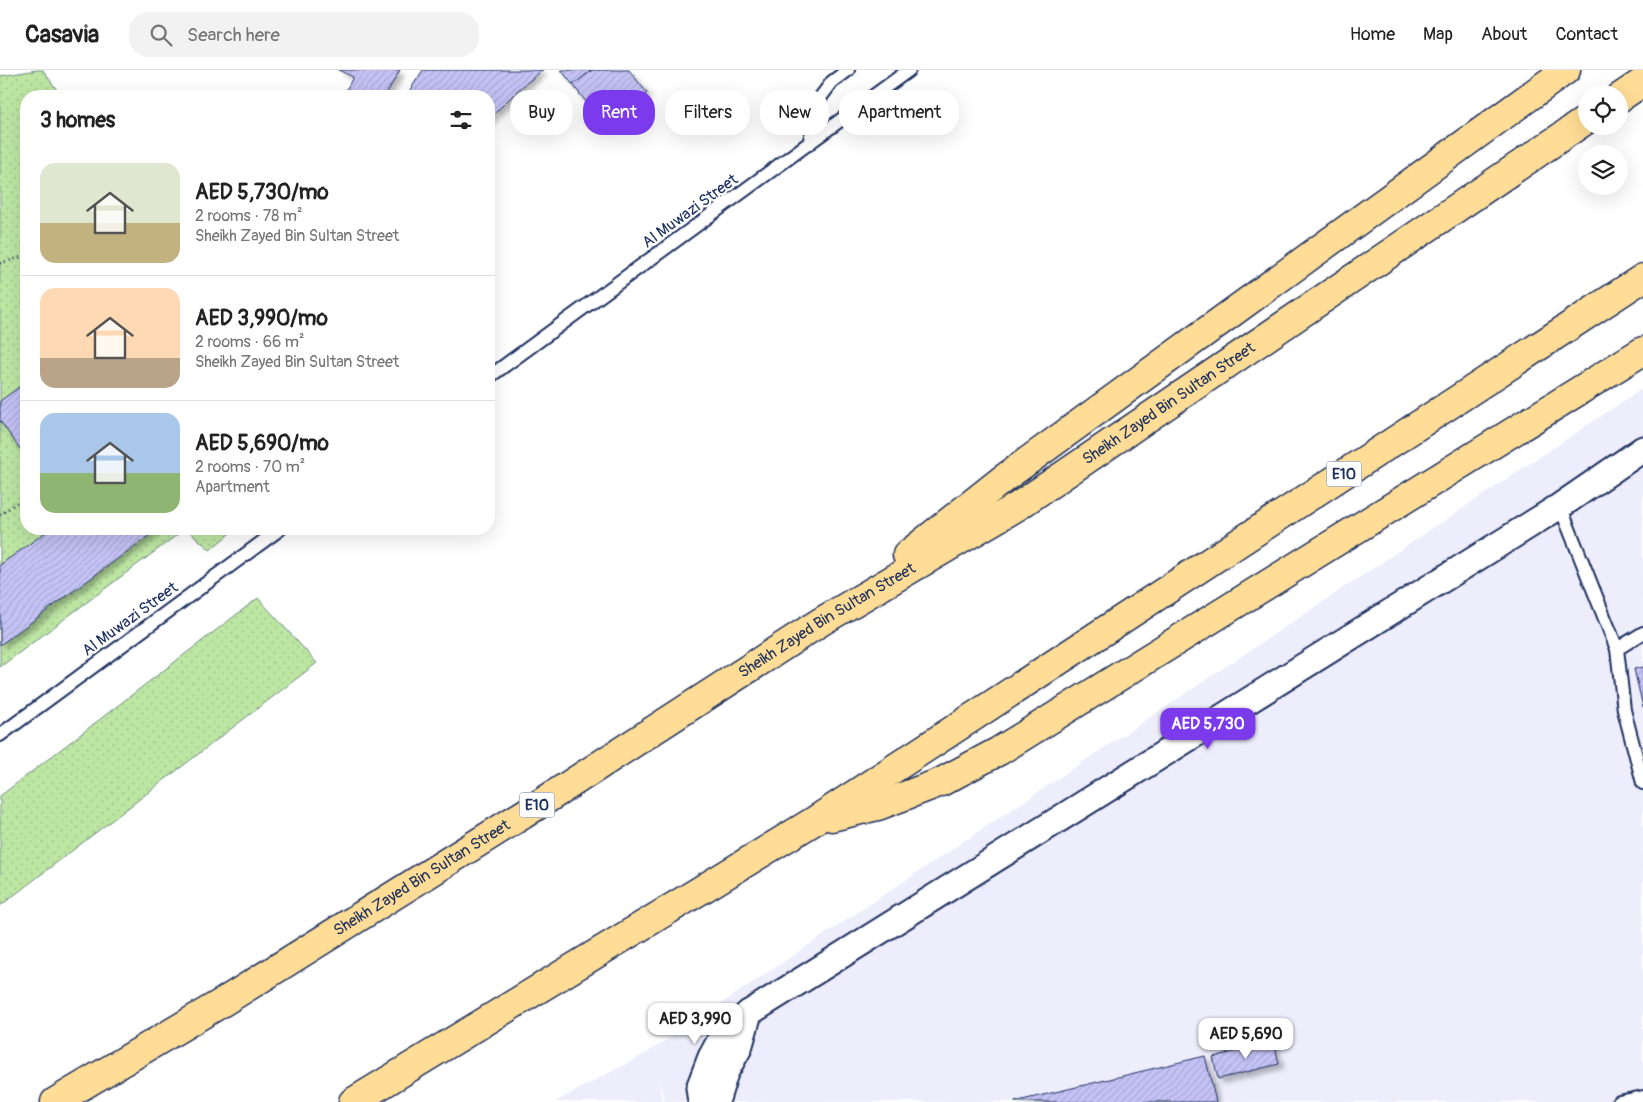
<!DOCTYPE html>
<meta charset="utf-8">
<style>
:root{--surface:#fff;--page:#f2f2f2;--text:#222;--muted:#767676;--line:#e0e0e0;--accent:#7c3aed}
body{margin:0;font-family:Pangolin,sans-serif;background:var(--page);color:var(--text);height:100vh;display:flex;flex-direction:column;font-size:19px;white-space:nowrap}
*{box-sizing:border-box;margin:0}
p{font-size:16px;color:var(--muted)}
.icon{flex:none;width:28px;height:28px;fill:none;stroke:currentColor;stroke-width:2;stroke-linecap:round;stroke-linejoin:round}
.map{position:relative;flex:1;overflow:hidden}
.panel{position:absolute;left:20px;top:20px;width:475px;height:445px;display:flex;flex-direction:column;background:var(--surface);border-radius:20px;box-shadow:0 5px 20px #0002}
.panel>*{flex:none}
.guide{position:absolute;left:510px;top:20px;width:475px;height:45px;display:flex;gap:10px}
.fabs{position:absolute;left:1578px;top:15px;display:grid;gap:10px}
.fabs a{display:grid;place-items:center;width:50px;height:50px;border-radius:50%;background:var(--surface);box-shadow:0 5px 20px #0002;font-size:25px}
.price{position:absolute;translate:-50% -42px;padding:0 11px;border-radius:10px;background:#fff;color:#222;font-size:16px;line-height:32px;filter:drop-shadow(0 1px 2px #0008)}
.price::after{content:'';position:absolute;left:50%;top:30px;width:15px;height:11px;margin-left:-8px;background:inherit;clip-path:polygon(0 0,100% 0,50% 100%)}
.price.selected{background:var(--accent);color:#fff}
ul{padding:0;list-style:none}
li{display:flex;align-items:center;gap:15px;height:125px;padding:0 20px}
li+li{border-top:1px solid var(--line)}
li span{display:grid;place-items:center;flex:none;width:140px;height:100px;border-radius:15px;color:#555}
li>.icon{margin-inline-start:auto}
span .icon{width:60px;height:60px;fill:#fffc;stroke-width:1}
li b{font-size:21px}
h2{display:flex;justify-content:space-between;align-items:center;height:60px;padding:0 20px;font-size:21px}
.chip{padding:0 18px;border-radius:20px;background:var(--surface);box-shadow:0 5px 20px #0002;font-size:18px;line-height:45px}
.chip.selected{background:var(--accent);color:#fff}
header{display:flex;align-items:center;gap:30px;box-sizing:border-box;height:70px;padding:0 25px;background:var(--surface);border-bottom:1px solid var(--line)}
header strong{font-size:24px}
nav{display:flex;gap:28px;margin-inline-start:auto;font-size:18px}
.search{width:350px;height:45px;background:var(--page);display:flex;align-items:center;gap:12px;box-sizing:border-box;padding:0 18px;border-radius:20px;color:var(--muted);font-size:19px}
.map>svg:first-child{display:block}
</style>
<header>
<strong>Casavia</strong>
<div class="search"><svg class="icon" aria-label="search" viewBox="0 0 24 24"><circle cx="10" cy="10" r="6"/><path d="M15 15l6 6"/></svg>Search here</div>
<nav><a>Home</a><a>Map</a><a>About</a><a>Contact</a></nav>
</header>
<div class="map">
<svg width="1643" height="1032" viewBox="0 0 1643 1032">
<defs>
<pattern id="grass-dots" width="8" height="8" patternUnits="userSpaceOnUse" patternTransform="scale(1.25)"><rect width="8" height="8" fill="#bde6a3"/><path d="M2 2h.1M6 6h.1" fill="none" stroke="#a2c68f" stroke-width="1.8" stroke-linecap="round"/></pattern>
<pattern id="building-hatch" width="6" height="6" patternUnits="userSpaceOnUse" patternTransform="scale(1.25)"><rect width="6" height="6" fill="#c5c3f5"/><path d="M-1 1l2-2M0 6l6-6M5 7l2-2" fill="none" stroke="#a9a8d4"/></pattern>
<filter id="shadow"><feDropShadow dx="4.5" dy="4.5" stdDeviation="2.5" flood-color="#0004"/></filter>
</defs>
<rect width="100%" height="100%" fill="#fff"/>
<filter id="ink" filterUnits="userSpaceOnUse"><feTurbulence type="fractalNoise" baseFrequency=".02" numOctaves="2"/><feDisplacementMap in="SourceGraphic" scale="10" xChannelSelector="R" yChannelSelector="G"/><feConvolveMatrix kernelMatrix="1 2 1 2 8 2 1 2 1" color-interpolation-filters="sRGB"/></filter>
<g filter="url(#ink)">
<!-- built -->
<polygon fill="#eeedfc" points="1643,318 1643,1032 665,1032 657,1006 663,1032 555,1032 650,981"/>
<!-- grass -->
<g fill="url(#grass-dots)" stroke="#6c8a80">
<polygon points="37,0 43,0 61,26 26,26 26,459 185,459 0,597 0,6"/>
<polygon points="187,459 235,459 210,480"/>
<polygon points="258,528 317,593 0,836 0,726"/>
</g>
<!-- building -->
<g fill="url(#building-hatch)" stroke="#1b2f5e" filter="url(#shadow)">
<polygon points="338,0 400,0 385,26 343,26 353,7"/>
<polygon points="423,0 543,0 518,20 493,45 489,52 489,26 406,26"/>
<polygon points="561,0 592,0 573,15"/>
<polygon points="592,0 629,0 647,23 605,57 573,15"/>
<polygon points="26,312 26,387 0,351 0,331"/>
<polygon points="50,459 158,459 0,575 0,495"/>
<polygon points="1643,597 1643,637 1634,599"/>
<polygon points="1274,972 1279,994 1218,1009 1213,987"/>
<polygon points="1205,986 1216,1032 1014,1032"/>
</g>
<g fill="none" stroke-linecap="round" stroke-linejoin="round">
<!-- service casing -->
<g stroke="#1b2f5e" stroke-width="16">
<g id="service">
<polyline points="809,74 820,28 832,12 848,0"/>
<polyline points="489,307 909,0"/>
<polyline points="1560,436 1617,579"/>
<polyline points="1643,563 1617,579 1624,640 1643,713"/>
<polyline points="0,665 280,459"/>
<polyline points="1619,1032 1643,1027"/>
</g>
</g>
<!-- minor casing -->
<g stroke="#1b2f5e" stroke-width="29">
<g id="minor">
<polyline points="701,1032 699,1018 711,987 723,965 749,943 1560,436 1643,379"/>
<polyline points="716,1032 725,1003 739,978 749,943"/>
</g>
</g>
<!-- motorway casing -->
<g stroke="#1b2f5e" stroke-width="31">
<g id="motorway">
<polyline points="1619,28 1643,12"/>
<polyline points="907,485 1003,409 1566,0"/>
<polyline points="832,747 878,736 941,712 999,681 1643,281"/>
<path id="s1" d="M55,1032L223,932L524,744L822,551L1018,436L1586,50"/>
<polyline points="353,1032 814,751 1643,208"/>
</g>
</g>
<!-- path -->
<g stroke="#1b2f5e" stroke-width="3" stroke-dasharray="1 4" stroke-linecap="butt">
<polyline points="0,193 26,186"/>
<polyline points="0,445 26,426"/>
</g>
<!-- service -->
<use href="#service" stroke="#fff" stroke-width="12"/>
<!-- minor -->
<use href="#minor" stroke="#fff" stroke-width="25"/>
<!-- motorway -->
<use href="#motorway" stroke="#ffdd96" stroke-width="28"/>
</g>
</g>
<g text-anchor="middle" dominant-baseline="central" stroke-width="4.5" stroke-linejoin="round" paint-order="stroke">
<!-- shield labels -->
<g fill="#fff" stroke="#5f6d8e" stroke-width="1">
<rect x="1326.5" y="391.5" width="35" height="25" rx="4"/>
<rect x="519.5" y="722.5" width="35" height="25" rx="4"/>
</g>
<g font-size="15" font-weight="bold" fill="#1b2f5e">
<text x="1344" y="404">E10</text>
<text x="537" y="735">E10</text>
</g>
<!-- street labels -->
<g font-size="16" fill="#1b2f5e" stroke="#fff">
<text transform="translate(690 141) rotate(-36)">Al Muwazi Street</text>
<text stroke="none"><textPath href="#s1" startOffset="1315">Sheikh Zayed Bin Sultan Street</textPath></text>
<text transform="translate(130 549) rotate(-36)">Al Muwazi Street</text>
<text stroke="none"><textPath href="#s1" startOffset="910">Sheikh Zayed Bin Sultan Street</textPath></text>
<text stroke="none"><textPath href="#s1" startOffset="430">Sheikh Zayed Bin Sultan Street</textPath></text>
</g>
</g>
</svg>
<div class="fabs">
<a><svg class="icon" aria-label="locate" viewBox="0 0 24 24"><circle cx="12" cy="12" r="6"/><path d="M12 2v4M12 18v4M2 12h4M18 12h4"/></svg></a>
<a><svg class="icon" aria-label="layers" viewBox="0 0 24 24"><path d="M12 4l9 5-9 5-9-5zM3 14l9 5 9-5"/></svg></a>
</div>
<b class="price selected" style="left:1208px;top:680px">AED 5,730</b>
<b class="price" style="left:695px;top:975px">AED 3,990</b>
<b class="price" style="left:1246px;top:990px">AED 5,690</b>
<div class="guide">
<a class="chip">Buy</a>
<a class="chip selected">Rent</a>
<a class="chip">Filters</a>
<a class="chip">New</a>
<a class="chip">Apartment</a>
</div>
<section class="panel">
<h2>3 homes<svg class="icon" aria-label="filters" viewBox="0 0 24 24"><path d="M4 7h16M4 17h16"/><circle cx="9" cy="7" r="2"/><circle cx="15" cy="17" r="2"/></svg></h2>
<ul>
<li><span style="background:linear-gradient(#dfe7d0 60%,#c2b280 0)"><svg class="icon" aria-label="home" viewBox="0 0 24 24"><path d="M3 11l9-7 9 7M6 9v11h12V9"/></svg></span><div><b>AED 5,730/mo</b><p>2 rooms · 78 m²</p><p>Sheikh Zayed Bin Sultan Street</p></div></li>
<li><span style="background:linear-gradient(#ffd9b3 70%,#b9a48a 0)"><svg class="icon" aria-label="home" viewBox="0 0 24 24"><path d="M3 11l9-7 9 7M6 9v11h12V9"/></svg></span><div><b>AED 3,990/mo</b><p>2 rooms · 66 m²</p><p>Sheikh Zayed Bin Sultan Street</p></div></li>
<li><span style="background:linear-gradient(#a9c7e8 60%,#8fb573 0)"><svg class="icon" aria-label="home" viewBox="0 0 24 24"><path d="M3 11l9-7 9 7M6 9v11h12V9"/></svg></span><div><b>AED 5,690/mo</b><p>2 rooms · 70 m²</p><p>Apartment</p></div></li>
</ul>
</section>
</div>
